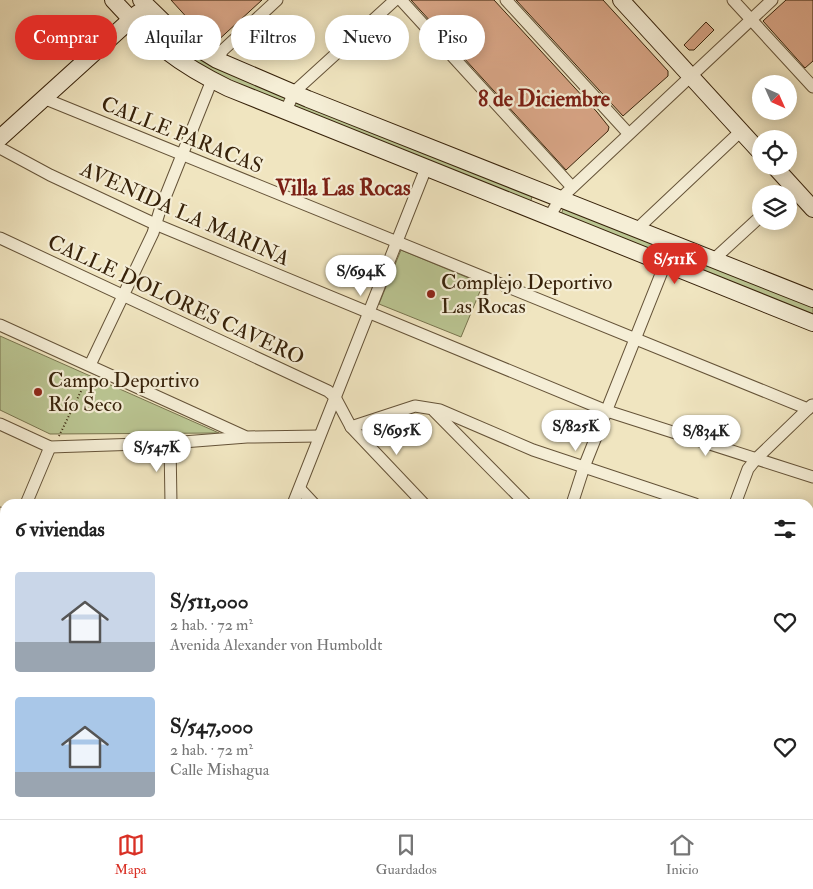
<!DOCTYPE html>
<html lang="es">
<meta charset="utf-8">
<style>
:root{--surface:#fff;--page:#f2f2f2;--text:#222;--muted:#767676;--line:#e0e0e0;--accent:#d93025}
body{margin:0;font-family:"IM FELL Double Pica",serif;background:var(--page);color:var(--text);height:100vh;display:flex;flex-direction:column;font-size:19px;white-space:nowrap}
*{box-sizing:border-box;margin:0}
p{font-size:16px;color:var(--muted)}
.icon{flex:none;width:28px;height:28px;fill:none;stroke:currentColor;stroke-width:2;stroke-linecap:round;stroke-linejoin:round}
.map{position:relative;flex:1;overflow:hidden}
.details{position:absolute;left:0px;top:499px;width:814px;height:321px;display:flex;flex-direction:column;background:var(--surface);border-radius:15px 15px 0 0;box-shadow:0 2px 12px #0003}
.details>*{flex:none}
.banner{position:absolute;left:15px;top:15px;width:500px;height:45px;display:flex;gap:10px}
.needle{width:32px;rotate:135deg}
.controls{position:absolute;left:752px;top:75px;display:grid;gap:10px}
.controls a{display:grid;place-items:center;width:45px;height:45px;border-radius:50%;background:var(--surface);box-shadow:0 2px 12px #0003;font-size:25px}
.price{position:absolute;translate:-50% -42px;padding:0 11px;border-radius:18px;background:#fff;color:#222;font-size:16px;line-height:32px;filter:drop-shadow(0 1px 2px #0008)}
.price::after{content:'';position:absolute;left:50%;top:30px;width:15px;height:11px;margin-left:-8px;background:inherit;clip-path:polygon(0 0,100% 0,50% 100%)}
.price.on{background:var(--accent);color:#fff}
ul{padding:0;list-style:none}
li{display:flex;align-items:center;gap:15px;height:125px;padding:0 15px}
li span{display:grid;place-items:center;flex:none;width:140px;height:100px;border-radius:5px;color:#555}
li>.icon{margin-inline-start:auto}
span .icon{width:60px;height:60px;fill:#fffc;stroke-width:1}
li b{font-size:21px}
h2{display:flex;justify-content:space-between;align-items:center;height:60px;padding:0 15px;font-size:21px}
.pill{padding:0 18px;border-radius:22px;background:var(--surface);box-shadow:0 2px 12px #0003;font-size:18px;line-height:45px}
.pill.on{background:var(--accent);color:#fff}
.tabs{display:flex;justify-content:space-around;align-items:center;height:70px;border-top:1px solid var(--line);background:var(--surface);font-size:14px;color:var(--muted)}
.tabs a{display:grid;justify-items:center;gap:2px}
.tabs .on{color:var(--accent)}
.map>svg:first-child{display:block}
</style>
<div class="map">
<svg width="813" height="819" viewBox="0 0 813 819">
<rect width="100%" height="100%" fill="#f0e5c0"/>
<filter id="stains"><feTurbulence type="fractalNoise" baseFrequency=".004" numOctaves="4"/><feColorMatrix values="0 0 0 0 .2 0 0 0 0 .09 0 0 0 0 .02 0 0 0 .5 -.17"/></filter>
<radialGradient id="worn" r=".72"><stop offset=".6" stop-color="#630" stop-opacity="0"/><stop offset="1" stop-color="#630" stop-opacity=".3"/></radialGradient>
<!-- green -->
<g fill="#bac592" stroke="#78744e">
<polygon points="149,16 165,31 533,194 530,203 214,77 140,24"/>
<polygon points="564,207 813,306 813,318 560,217"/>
<polygon points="401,250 483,284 461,337 379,304"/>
<polygon points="0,336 219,433 50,434 0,410"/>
</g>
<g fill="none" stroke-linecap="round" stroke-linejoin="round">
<!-- river -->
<g stroke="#9bc0ac" stroke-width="19">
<polyline points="809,582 813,581"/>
<polyline points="326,819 332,815"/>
</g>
</g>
<!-- building -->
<g fill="#d8a586" stroke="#37220a">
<polygon points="171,0 262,0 214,44 211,44"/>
<polygon points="411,0 494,0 597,112 609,127 608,131 566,170"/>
<polygon points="516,0 603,0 668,71 668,76 623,116"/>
<polygon points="786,0 813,0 813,61 805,68 763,21"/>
<polygon points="706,22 714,30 694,50 689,50 684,45"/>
</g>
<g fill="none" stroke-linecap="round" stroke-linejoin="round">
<!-- street casing -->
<g stroke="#655338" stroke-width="13">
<g id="street">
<polyline points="401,0 572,187"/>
<polyline points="506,0 628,133"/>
<polyline points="733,0 813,87"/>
<polyline points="217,60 223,50 277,0"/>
<polyline points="43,98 808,409"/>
<polyline points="286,111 294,92 395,0"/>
<polyline points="0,148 50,175 155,224 607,411 813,477"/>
<polyline points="549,217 560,199 772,0"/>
<polyline points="637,229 741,131"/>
<polyline points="0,238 328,391 335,397 351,427 424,504"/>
<polyline points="713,260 761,216"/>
<polyline points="0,325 244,436"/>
<polyline points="90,365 153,233 160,210 212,80"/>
<polyline points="434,411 526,504"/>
<polyline points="0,424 50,447 170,443 247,437 319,436"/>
<polyline points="351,427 415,406 440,410 533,450 695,504"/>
<polyline points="170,443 171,504"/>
<polyline points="300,489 314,504"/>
<polyline points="26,504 50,447"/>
<polyline points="293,504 426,168"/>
<polyline points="572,504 584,467 673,244"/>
<polyline points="735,504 748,469 756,459 812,405"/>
<polyline points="0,513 5,515"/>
<polyline points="809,546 813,545"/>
<polyline points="0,571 5,558"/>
<polyline points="0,593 5,593"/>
<polyline points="0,669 5,669"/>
<polyline points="177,815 181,819"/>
<polyline points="267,819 273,815"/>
</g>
</g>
<!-- secondary casing -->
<g stroke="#37220a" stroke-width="18">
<g id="secondary">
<path d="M113,0C150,41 178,64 228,88L813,323"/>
<polyline points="141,0 178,36 217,60 308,99 813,299"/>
<polyline points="621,0 761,153"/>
<polyline points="0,138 138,13"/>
<polyline points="774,166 813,209"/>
<polyline points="0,748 5,754"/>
<polyline points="53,815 56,819"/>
</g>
</g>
<!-- path -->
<polyline stroke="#37220a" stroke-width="2" stroke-dasharray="1 2.5" stroke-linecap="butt" points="59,436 88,377"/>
<!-- street -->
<use href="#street" stroke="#f5eed6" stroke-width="11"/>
<!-- secondary -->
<use href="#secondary" stroke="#f5eed6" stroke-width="16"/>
</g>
<!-- markers -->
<g fill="#8f2418" stroke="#f5eed6" stroke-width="2">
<circle cx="431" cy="294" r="5"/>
<circle cx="38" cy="392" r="5"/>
</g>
<g text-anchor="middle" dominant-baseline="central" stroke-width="4.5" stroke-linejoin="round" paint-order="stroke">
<!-- street labels -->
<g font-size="21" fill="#37220a" stroke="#f5eed6">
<text transform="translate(182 135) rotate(22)">CALLE PARACAS</text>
<text transform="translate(185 214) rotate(24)">AVENIDA LA MARINA</text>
<text transform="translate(176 300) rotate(25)">CALLE DOLORES CAVERO</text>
</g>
<!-- poi labels -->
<g font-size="21" fill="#37220a" stroke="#f5eed6" text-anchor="start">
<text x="441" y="282">Complejo Deportivo<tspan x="441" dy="24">Las Rocas</tspan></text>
<text x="48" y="380">Campo Deportivo<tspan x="48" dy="24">Río Seco</tspan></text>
</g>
<!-- neighbourhood labels -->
<g font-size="22" font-weight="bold" fill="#7a1f14" stroke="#f5eed6">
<text x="544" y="99">8 de Diciembre</text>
<text x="343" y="188">Villa Las Rocas</text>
</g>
</g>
<rect width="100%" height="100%" filter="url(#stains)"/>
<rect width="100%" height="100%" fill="url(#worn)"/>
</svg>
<div class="controls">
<a><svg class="needle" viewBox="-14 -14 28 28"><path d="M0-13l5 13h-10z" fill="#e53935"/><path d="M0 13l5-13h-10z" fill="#767676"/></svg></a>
<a><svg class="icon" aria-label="locate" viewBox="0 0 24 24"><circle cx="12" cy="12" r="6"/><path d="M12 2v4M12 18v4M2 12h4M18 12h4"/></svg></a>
<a><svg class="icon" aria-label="layers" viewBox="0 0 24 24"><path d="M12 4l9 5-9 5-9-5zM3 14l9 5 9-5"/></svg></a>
</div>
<b class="price on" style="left:675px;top:285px">S/511K</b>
<b class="price" style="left:361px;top:297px">S/694K</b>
<b class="price" style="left:576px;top:452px">S/825K</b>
<b class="price" style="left:397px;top:456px">S/695K</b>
<b class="price" style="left:706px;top:457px">S/834K</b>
<b class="price" style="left:157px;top:473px">S/547K</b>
<div class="banner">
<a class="pill on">Comprar</a>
<a class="pill">Alquilar</a>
<a class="pill">Filtros</a>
<a class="pill">Nuevo</a>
<a class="pill">Piso</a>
</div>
<section class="details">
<h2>6 viviendas<svg class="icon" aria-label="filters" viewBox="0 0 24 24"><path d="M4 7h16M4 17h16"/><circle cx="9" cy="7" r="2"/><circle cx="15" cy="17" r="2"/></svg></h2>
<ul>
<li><span style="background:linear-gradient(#c9d6e8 70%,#9aa5b1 0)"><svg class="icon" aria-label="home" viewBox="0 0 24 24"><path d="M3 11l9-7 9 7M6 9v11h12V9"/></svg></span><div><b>S/511,000</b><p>2 hab. · 72 m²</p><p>Avenida Alexander von Humboldt</p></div><svg class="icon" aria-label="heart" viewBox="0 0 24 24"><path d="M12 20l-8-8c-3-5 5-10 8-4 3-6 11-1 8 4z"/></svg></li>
<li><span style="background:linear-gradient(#a9c7e8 75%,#9aa5b1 0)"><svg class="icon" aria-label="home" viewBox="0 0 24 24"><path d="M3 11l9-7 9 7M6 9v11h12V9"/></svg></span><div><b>S/547,000</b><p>2 hab. · 72 m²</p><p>Calle Mishagua</p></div><svg class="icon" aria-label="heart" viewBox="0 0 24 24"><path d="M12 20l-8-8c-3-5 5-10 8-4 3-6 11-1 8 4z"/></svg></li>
</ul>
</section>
</div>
<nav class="tabs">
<a class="on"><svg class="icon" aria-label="map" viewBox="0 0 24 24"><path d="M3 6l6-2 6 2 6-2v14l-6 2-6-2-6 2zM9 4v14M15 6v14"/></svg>Mapa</a>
<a><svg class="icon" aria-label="saved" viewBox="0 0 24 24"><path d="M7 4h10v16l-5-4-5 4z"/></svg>Guardados</a>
<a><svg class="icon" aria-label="home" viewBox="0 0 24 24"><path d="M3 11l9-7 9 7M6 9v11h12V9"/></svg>Inicio</a>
</nav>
